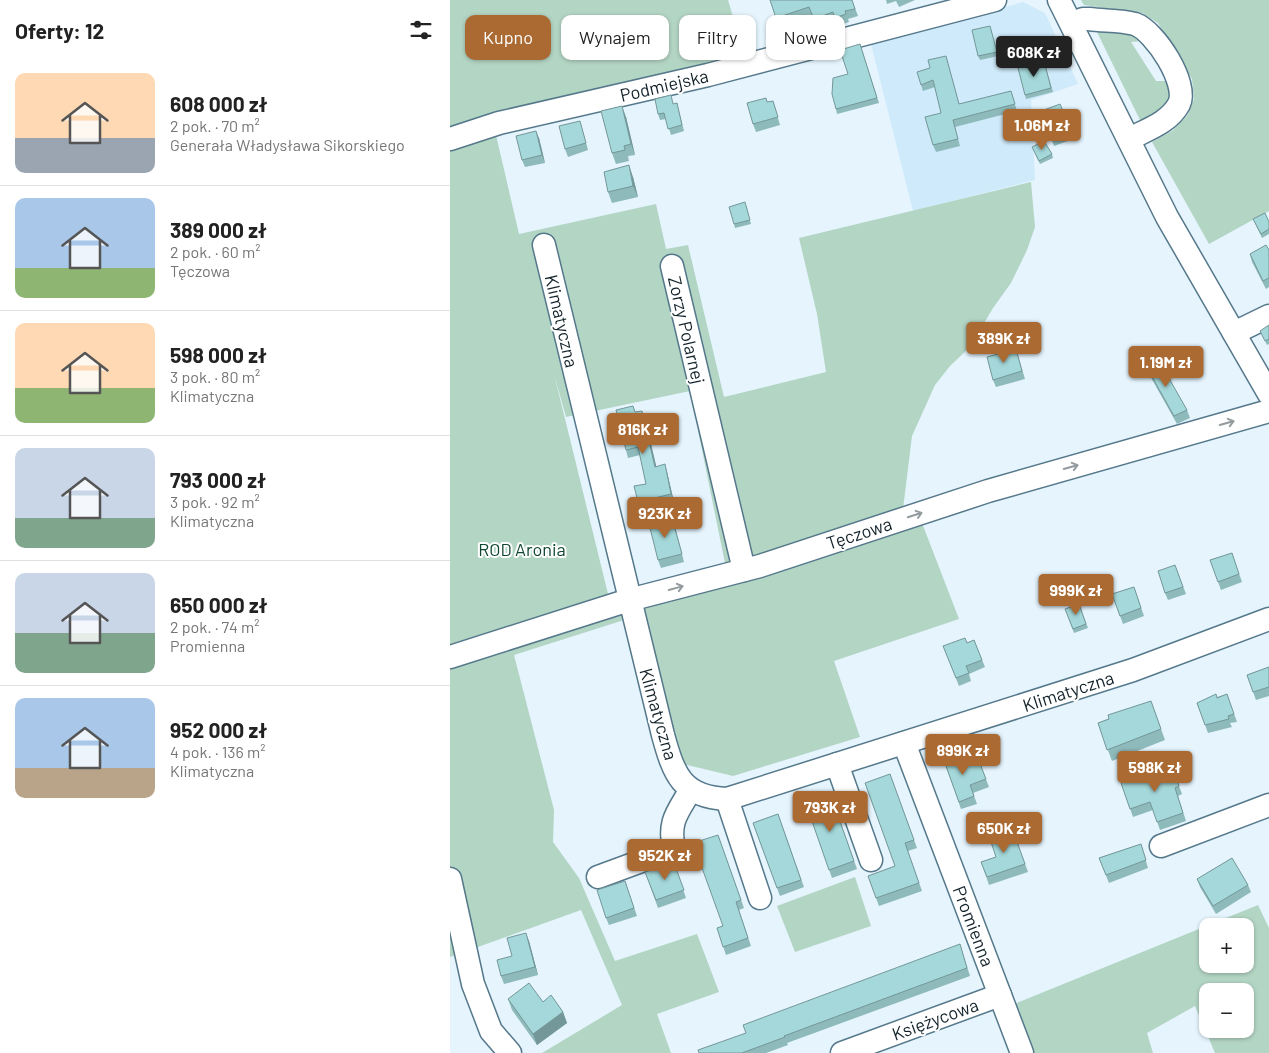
<!DOCTYPE html>
<html lang="pl">
<meta charset="utf-8">
<style>
:root{--surface:#fff;--page:#f6f6f6;--text:#222;--muted:#767676;--line:#e0e0e0;--accent:#aa6a32}
body{margin:0;font-family:Barlow,sans-serif;background:var(--page);color:var(--text);height:100vh;display:flex;flex-direction:column;font-size:19px;white-space:nowrap}
*{box-sizing:border-box;margin:0}
p{font-size:16px;color:var(--muted)}
.icon{flex:none;width:28px;height:28px;fill:none;stroke:currentColor;stroke-width:2;stroke-linecap:round;stroke-linejoin:round}
.map{position:relative;flex:1;overflow:hidden}
.drawer{display:flex;flex-direction:column;background:var(--surface);width:450px}
.drawer>*{flex:none}
.banner{position:absolute;left:15px;top:15px;width:475px;height:45px;display:flex;gap:10px}
.tools{position:absolute;left:749px;top:918px;display:grid;gap:10px}
.tools a{display:grid;place-items:center;width:55px;height:55px;border-radius:10px;background:var(--surface);box-shadow:0 1px 4px #0004;font-size:25px}
.price{position:absolute;translate:-50% -42px;padding:0 11px;border-radius:5px;background:var(--accent);color:#fff;font-size:16px;line-height:32px;filter:drop-shadow(0 1px 2px #0008)}
.price::after{content:'';position:absolute;left:50%;top:30px;width:15px;height:11px;margin-left:-8px;background:inherit;clip-path:polygon(0 0,100% 0,50% 100%)}
.price.current{background:#222;color:#fff}
ul{padding:0;list-style:none}
li{display:flex;align-items:center;gap:15px;height:125px;padding:0 15px}
li+li{border-top:1px solid var(--line)}
li span{display:grid;place-items:center;flex:none;width:140px;height:100px;border-radius:10px;color:#555}
li>.icon{margin-inline-start:auto}
span .icon{width:60px;height:60px;fill:#fffc;stroke-width:1}
li b{font-size:21px}
h2{display:flex;justify-content:space-between;align-items:center;height:60px;padding:0 15px;font-size:21px}
.chip{padding:0 18px;border-radius:10px;background:var(--surface);box-shadow:0 1px 4px #0004;font-size:18px;line-height:45px}
.chip.current{background:var(--accent);color:#fff}
main{display:flex;flex:1;min-height:0}
.map>svg:first-child{display:block}
</style>
<main>
<section class="drawer">
<h2>Oferty: 12<svg class="icon" aria-label="filters" viewBox="0 0 24 24"><path d="M4 7h16M4 17h16"/><circle cx="9" cy="7" r="2"/><circle cx="15" cy="17" r="2"/></svg></h2>
<ul>
<li><span style="background:linear-gradient(#ffd9b3 65%,#9aa5b1 0)"><svg class="icon" aria-label="home" viewBox="0 0 24 24"><path d="M3 11l9-7 9 7M6 9v11h12V9"/></svg></span><div><b>608 000 zł</b><p>2 pok. · 70 m²</p><p>Generała Władysława Sikorskiego</p></div></li>
<li><span style="background:linear-gradient(#a9c7e8 70%,#8fb573 0)"><svg class="icon" aria-label="home" viewBox="0 0 24 24"><path d="M3 11l9-7 9 7M6 9v11h12V9"/></svg></span><div><b>389 000 zł</b><p>2 pok. · 60 m²</p><p>Tęczowa</p></div></li>
<li><span style="background:linear-gradient(#ffd9b3 65%,#8fb573 0)"><svg class="icon" aria-label="home" viewBox="0 0 24 24"><path d="M3 11l9-7 9 7M6 9v11h12V9"/></svg></span><div><b>598 000 zł</b><p>3 pok. · 80 m²</p><p>Klimatyczna</p></div></li>
<li><span style="background:linear-gradient(#c9d6e8 70%,#7fa58c 0)"><svg class="icon" aria-label="home" viewBox="0 0 24 24"><path d="M3 11l9-7 9 7M6 9v11h12V9"/></svg></span><div><b>793 000 zł</b><p>3 pok. · 92 m²</p><p>Klimatyczna</p></div></li>
<li><span style="background:linear-gradient(#c9d6e8 60%,#7fa58c 0)"><svg class="icon" aria-label="home" viewBox="0 0 24 24"><path d="M3 11l9-7 9 7M6 9v11h12V9"/></svg></span><div><b>650 000 zł</b><p>2 pok. · 74 m²</p><p>Promienna</p></div></li>
<li><span style="background:linear-gradient(#a9c7e8 70%,#b9a48a 0)"><svg class="icon" aria-label="home" viewBox="0 0 24 24"><path d="M3 11l9-7 9 7M6 9v11h12V9"/></svg></span><div><b>952 000 zł</b><p>4 pok. · 136 m²</p><p>Klimatyczna</p></div></li>
</ul>
</section>
<div class="map">
<svg width="819" height="1053" viewBox="0 0 819 1053">
<rect width="100%" height="100%" fill="#e5f4fd"/>
<!-- built -->
<polygon fill="#cfeafa" points="573,2 595,13 628,84 581,100 585,180 463,211 421,44"/>
<!-- green -->
<g fill="#b3d5c4" fill-rule="evenodd">
<polygon points="0,0 278,0 295,57 12,123 0,134"/>
<polygon points="631,0 819,0 819,211 759,244 702,142 722,131 737,116 744,99 742,79 708,23 692,13 634,5"/>
<polygon points="646,30 683,33 693,41 681,42 706,81 721,81 723,92 717,109 695,120 690,120"/>
<polygon points="46,135 69,234 206,204 216,249 238,245 274,397 376,372 367,314 349,238 581,182 585,227 577,250 561,283 543,308 520,347 500,366 485,385 462,436 453,509 276,568 240,391 116,417 104,374 159,598 0,647 0,147"/>
<polygon points="472,523 509,619 384,661 410,737 283,776 233,764 193,614 64,655 104,810 103,842 129,878 165,961 247,934 269,992 207,1014 221,1053 92,1053 172,1005 131,910 0,957 0,665 107,635"/>
<polygon points="405,877 421,926 345,952 327,906"/>
<path d="M808,905L819,928V1053H765L745,1006L697,1033L703,1053H581L562,1005ZM758,926H795V964H758ZM758,991H795V1029H758Z"/>
</g>
<g fill="none" stroke-linecap="round" stroke-linejoin="round">
<!-- minor casing -->
<g stroke="#55788b" stroke-width="25">
<g id="minor">
<polyline points="609,0 717,217 819,394"/>
<path d="M622,23L633,19H639C654,21 671,20 685,24C705,31 739,84 729,104C719,123 696,130 679,139"/>
<polyline points="0,139 49,123 258,75 545,0"/>
<path d="M94,245L213,735C224,775 232,797 277,799L683,670L819,619"/>
<polyline points="222,266 294,570"/>
<polyline points="784,333 819,316"/>
<polyline points="0,657 179,600 310,566 538,491 819,411"/>
<polyline points="454,743 572,1053"/>
<polyline points="387,764 421,860"/>
<polyline points="277,799 310,898"/>
<polyline points="711,846 819,805"/>
<path d="M148,877L224,849C218,822 227,813 240,791"/>
<polyline points="0,879 23,984 41,1031 60,1053"/>
<polyline points="392,1053 550,995"/>
</g>
</g>
<!-- minor -->
<use href="#minor" stroke="#fff" stroke-width="22"/>
</g>
<!-- wall -->
<g fill="#8ebabb">
<polygon points="320,0 402,0 408,16 398,19 399,22 388,26 386,19 366,27 361,15 329,26"/>
<polygon points="436,0 465,0 449,7 446,1 437,4"/>
<polygon points="541,29 548,56 530,60 528,56"/>
<polygon points="410,44 429,103 387,114 386,109 398,74"/>
<polygon points="496,56 509,104 561,91 567,111 505,127 510,146 486,152 483,145 491,113 485,87 473,91 471,85 480,68"/>
<polygon points="594,61 603,92 576,99 575,95"/>
<polygon points="323,101 330,125 306,132 303,124 317,102"/>
<polygon points="227,103 234,131 221,135 216,119 210,120 208,114 224,104"/>
<polygon points="615,110 626,138 604,146 594,119"/>
<polygon points="176,117 185,155 178,156 179,161 166,164 162,153"/>
<polygon points="132,128 138,150 118,157 115,149"/>
<polygon points="89,138 95,163 75,167 72,160"/>
<polygon points="582,147 602,154 603,158 590,164"/>
<polygon points="183,177 188,197 162,203 158,192"/>
<polygon points="296,206 301,224 285,228 284,224"/>
<polygon points="803,219 819,222 819,234 812,238"/>
<polygon points="819,250 819,287 816,289 802,262 800,254"/>
<polygon points="819,325 819,344 817,345 810,331"/>
<polygon points="566,349 575,379 546,387 543,380"/>
<polygon points="696,366 737,410 740,418 727,424 699,374"/>
<polygon points="185,412 195,418 206,466 217,472 224,502 191,510 188,502 196,484 190,455 178,458 176,450"/>
<polygon points="225,526 234,562 211,568 208,560"/>
<polygon points="782,553 792,582 771,590 760,560"/>
<polygon points="725,565 736,594 718,600 715,593"/>
<polygon points="684,587 694,616 673,624 662,594"/>
<polygon points="629,604 638,628 624,633 615,609"/>
<polygon points="524,640 535,667 519,674 521,681 509,686 493,646 517,643"/>
<polygon points="819,667 819,696 806,700 797,675"/>
<polygon points="777,694 787,722 780,723 782,727 758,733 747,703"/>
<polygon points="701,701 715,740 662,761 648,723"/>
<polygon points="492,755 509,767 529,761 539,787 523,793 527,804 511,809"/>
<polygon points="723,770 732,794 728,796 736,821 710,830 703,810 683,817 671,783"/>
<polygon points="440,774 467,848 458,851 472,891 429,906 418,876 445,866"/>
<polygon points="381,796 407,869 382,878 356,804"/>
<polygon points="328,814 354,887 330,896 303,823"/>
<polygon points="562,828 578,872 539,885 531,862 546,857"/>
<polygon points="268,835 294,908 289,910 301,946 276,955 267,928 273,926"/>
<polygon points="691,844 698,868 659,883 649,858"/>
<polygon points="224,863 236,898 208,908 195,872"/>
<polygon points="747,879 798,885 801,892 766,914 750,887"/>
<polygon points="175,881 187,916 159,925 156,918"/>
<polygon points="79,941 88,975 54,984 51,976 62,956"/>
<polygon points="510,944 520,976 337,1043 338,1045 316,1053 249,1053 296,1033"/>
<polygon points="58,999 93,1002 113,1012 117,1023 87,1045 62,1010"/>
</g>
<!-- shaded-wall -->
<g fill="#749799">
<polygon points="172,106 176,117 185,155 181,144"/>
<polygon points="86,131 89,138 95,163 92,155"/>
<polygon points="179,165 183,177 188,197 183,186"/>
<polygon points="192,411 195,418 208,474 205,467"/>
<polygon points="215,464 217,472 224,502 221,494"/>
<polygon points="76,933 79,941 88,975 85,967"/>
<polygon points="113,1012 117,1023 87,1045 83,1034"/>
</g>
<!-- building -->
<g fill="#a5d8da" stroke="#749799">
<polygon points="320,0 402,0 405,9 395,11 396,14 385,18 383,12 364,19 359,7 326,18"/>
<polygon points="540,26 547,52 528,56 522,30"/>
<polygon points="410,44 427,98 386,109 382,94 383,78 398,74 390,50"/>
<polygon points="496,56 509,104 561,91 565,104 503,120 508,139 483,145 475,117 491,113 483,80 471,85 467,72 480,68 478,60"/>
<polygon points="594,61 601,88 575,95 568,68"/>
<polygon points="221,95 223,104 227,103 232,125 218,129 214,113 208,114 205,99"/>
<polygon points="316,98 317,102 323,101 328,117 303,124 297,103"/>
<polygon points="610,104 613,111 615,110 623,130 602,138 594,119 597,117 594,110"/>
<polygon points="172,106 181,144 174,146 175,150 162,153 151,111"/>
<polygon points="130,121 136,143 115,149 109,126"/>
<polygon points="86,131 92,155 72,160 66,136"/>
<polygon points="594,141 602,154 589,161 582,147"/>
<polygon points="179,165 183,186 158,192 154,172"/>
<polygon points="295,202 300,220 284,224 279,207"/>
<polygon points="815,213 819,222 819,229 811,234 803,219"/>
<polygon points="816,245 819,250 819,278 813,281 800,254"/>
<polygon points="819,325 819,339 815,341 810,331"/>
<polygon points="566,349 572,371 543,380 537,357"/>
<polygon points="708,359 737,410 724,416 696,366"/>
<polygon points="183,406 185,412 192,411 205,467 215,464 221,494 188,502 184,486 196,484 188,447 176,450 166,410"/>
<polygon points="222,518 232,554 208,560 199,524"/>
<polygon points="782,553 789,574 768,582 760,560"/>
<polygon points="725,565 733,587 715,593 708,571"/>
<polygon points="684,587 691,608 670,616 662,594"/>
<polygon points="629,604 636,624 623,629 615,609"/>
<polygon points="515,638 517,643 524,640 532,660 516,666 519,673 506,678 493,646"/>
<polygon points="819,667 819,687 803,692 797,675"/>
<polygon points="766,694 767,698 777,694 784,714 778,716 779,719 755,725 747,703"/>
<polygon points="701,701 711,729 657,750 648,723 659,719 658,715"/>
<polygon points="503,751 509,767 529,761 536,779 520,785 524,796 509,802 492,755"/>
<polygon points="718,767 720,771 723,770 729,786 725,788 733,813 707,822 700,802 680,809 671,783"/>
<polygon points="440,774 464,840 455,843 469,883 426,898 418,876 445,866 415,783"/>
<polygon points="381,796 404,861 379,870 356,804"/>
<polygon points="328,814 351,880 327,888 303,823"/>
<polygon points="562,828 575,864 537,877 531,862 546,857 539,836"/>
<polygon points="268,835 291,900 286,902 298,938 273,947 267,928 273,926 243,843"/>
<polygon points="691,844 696,860 656,875 649,858"/>
<polygon points="782,858 798,885 763,906 747,879"/>
<polygon points="224,863 234,890 206,900 195,872"/>
<polygon points="175,881 184,908 156,918 147,890"/>
<polygon points="76,933 85,967 51,976 47,960 62,956 57,938"/>
<polygon points="510,944 517,968 334,1036 335,1037 292,1053 249,1053 248,1050 296,1033 293,1025"/>
<polygon points="79,983 93,1002 101,995 113,1012 83,1034 58,999"/>
</g>
<!-- one-way arrows -->
<defs><path id="oneway-shaft" d="M-6 0H5M1.5-3L5.5 0L1.5 3" fill="none" stroke-width="1.6" stroke-linecap="round" stroke-linejoin="round" transform="scale(1.25)"/></defs>
<g stroke="#949b9f">
<use href="#oneway-shaft" transform="translate(777 423) rotate(-16)"/>
<use href="#oneway-shaft" transform="translate(621 467) rotate(-16)"/>
<use href="#oneway-shaft" transform="translate(465 515) rotate(-18)"/>
<use href="#oneway-shaft" transform="translate(226 588) rotate(-15)"/>
</g>
<g text-anchor="middle" dominant-baseline="central" stroke-width="4" stroke-linejoin="round" paint-order="stroke">
<!-- street labels -->
<g font-size="18" fill="#122129" stroke="#fefffe">
<text transform="translate(214 85) rotate(-13)">Podmiejska</text>
<text transform="translate(112 321) rotate(77)">Klimatyczna</text>
<text transform="translate(237 330) rotate(77)">Zorzy Polarnej</text>
<text transform="translate(409 533) rotate(-18)">Tęczowa</text>
<text transform="translate(618 691) rotate(-18)">Klimatyczna</text>
<text transform="translate(209 714) rotate(74)">Klimatyczna</text>
<text transform="translate(524 926) rotate(69)">Promienna</text>
<text transform="translate(485 1019) rotate(-20)">Księżycowa</text>
</g>
<!-- park labels -->
<g font-size="18" fill="#0f4531" stroke="#fefffe">
<text x="72" y="549">ROD Aronia</text>
</g>
</g>
</svg>
<div class="tools">
<a>+</a>
<a>−</a>
</div>
<b class="price current" style="left:584px;top:78px">608K zł</b>
<b class="price" style="left:592px;top:151px">1.06M zł</b>
<b class="price" style="left:554px;top:364px">389K zł</b>
<b class="price" style="left:716px;top:388px">1.19M zł</b>
<b class="price" style="left:193px;top:455px">816K zł</b>
<b class="price" style="left:215px;top:539px">923K zł</b>
<b class="price" style="left:626px;top:616px">999K zł</b>
<b class="price" style="left:513px;top:776px">899K zł</b>
<b class="price" style="left:705px;top:793px">598K zł</b>
<b class="price" style="left:380px;top:833px">793K zł</b>
<b class="price" style="left:554px;top:854px">650K zł</b>
<b class="price" style="left:215px;top:881px">952K zł</b>
<div class="banner">
<a class="chip current">Kupno</a>
<a class="chip">Wynajem</a>
<a class="chip">Filtry</a>
<a class="chip">Nowe</a>
</div>
</div>
</main>
